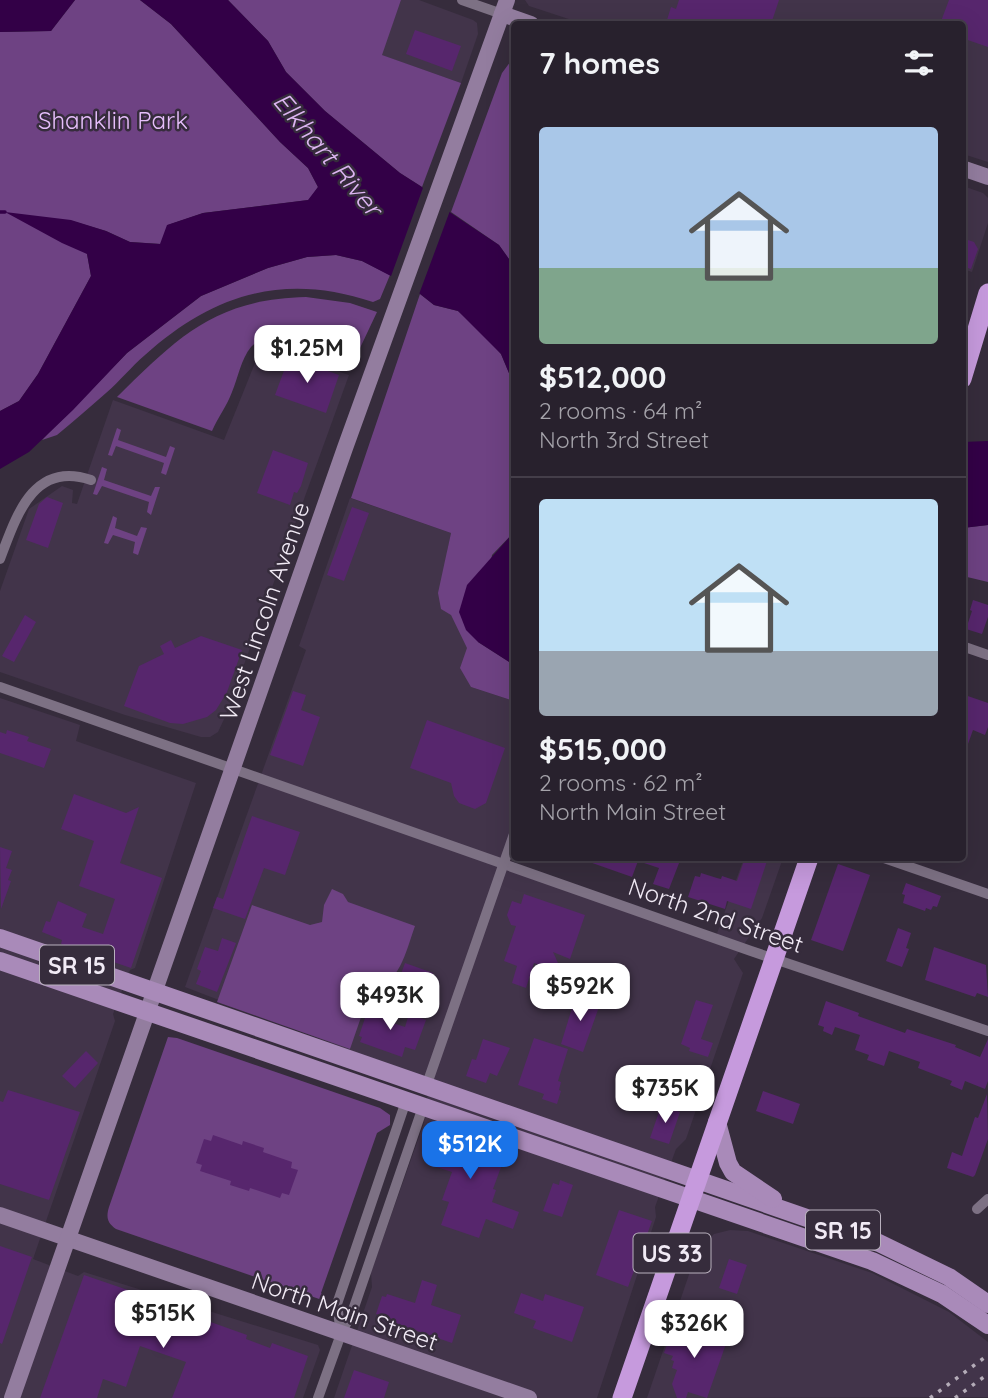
<!DOCTYPE html>
<meta charset="utf-8">
<style>
:root{--surface:#28212d;--page:#342e39;--text:#f1f3f6;--muted:#a5a3aa;--line:#443e49;--accent:#1a73e8}
body{margin:0;font-family:Quicksand,sans-serif;background:var(--page);color:var(--text);height:100vh;display:flex;flex-direction:column;font-size:26px;white-space:nowrap}
*{box-sizing:border-box;margin:0}
p{font-size:23px;color:var(--muted)}
.icon{flex:none;width:38px;height:38px;fill:none;stroke:currentColor;stroke-width:2;stroke-linecap:round;stroke-linejoin:round}
.map{position:relative;flex:1;overflow:hidden}
.side{position:absolute;left:511px;top:21px;width:455px;height:840px;display:flex;flex-direction:column;background:var(--surface);border-radius:7px;box-shadow:0 7px 28px #0002,0 0 0 2px var(--line)}
.side>*{flex:none}
.price{position:absolute;translate:-50% -60px;padding:0 16px;border-radius:14px;background:#fff;color:#222;font-size:23px;line-height:46px;filter:drop-shadow(0 2px 4px #0008)}
.price::after{content:'';position:absolute;left:50%;top:42px;width:21px;height:16px;margin-left:-10px;background:inherit;clip-path:polygon(0 0,100% 0,50% 100%)}
.price.selected{background:var(--accent);color:#fff}
ul{padding:0;list-style:none}
li{display:grid;align-content:center;gap:14px;height:371px;padding:0 28px}
li+li{border-top:2px solid var(--line)}
li span{display:grid;place-items:center;height:217px;border-radius:7px;color:#555}
li>.icon{margin-inline-start:auto}
span .icon{width:126px;height:126px;fill:#fffc;stroke-width:1}
li b{font-size:30px}
h2{display:flex;justify-content:space-between;align-items:center;height:84px;padding:0 28px;font-size:30px}
.map>svg:first-child{display:block}
</style>
<div class="map">
<svg width="988" height="1398" viewBox="0 0 988 1398">
<rect width="100%" height="100%" fill="#362c3c"/>
<!-- built -->
<g fill="#42344a">
<polygon points="401,0 419,0 473,20 477,23 478,34 461,83 381,55"/>
<polygon points="525,0 988,0 988,162 963,154 962,24 584,24 529,6"/>
<polygon points="963,186 983,193 988,198 988,223 972,272 963,269"/>
<polygon points="273,349 349,375 225,717 218,732 210,737 201,737 125,715 0,672 0,591 29,509 62,486 73,490 72,503 77,504 113,400 224,440 257,358"/>
<polygon points="350,498 451,533 447,552 451,615 468,648 471,687 514,701 514,834 427,1084 399,1069 185,987 306,650 299,646"/>
<polygon points="0,698 80,725 76,741 196,783 135,968 130,970 113,1014 115,1021 33,1259 78,1276 84,1272 318,1345 320,1350 303,1398 0,1398"/>
<polygon points="744,858 783,858 762,918 734,959 743,973 686,1139 676,1149 655,1207 656,1217 597,1398 334,1398 372,1287 371,1272 424,1123 429,1084 506,866 715,939"/>
<polygon points="730,1230 748,1231 872,1273 949,1312 988,1342 988,1397 647,1398 697,1251 714,1234"/>
</g>
<!-- green -->
<g fill="#6e4283">
<polygon points="75,0 140,0 171,24 280,142 308,168 318,187 309,200 203,213 168,225 161,244 130,242 106,231 72,221 87,254 91,276 38,374 19,401 0,411 0,32 51,31"/>
<polygon points="228,0 401,0 382,55 461,83 422,187 400,173 325,111 286,72 268,41"/>
<polygon points="514,57 514,266 499,245 451,212 502,73"/>
<path d="M336,255L362,261L390,275L380,299L373,302C284,272 213,294 145,355C131,367 120,381 106,393C90,407 74,421 57,435L42,440L127,353L201,296L268,268L307,257Z"/>
<polygon points="420,294 434,305 458,311 479,329 501,354 514,385 514,532 492,555 478,642 514,665 514,701 471,687 460,668 467,648 451,615 441,609 438,593 451,533 351,498"/>
<path d="M306,297L350,303L377,312L352,365C330,357 269,326 251,347C241,359 238,378 232,392C227,406 218,417 212,431L117,397C178,337 215,299 306,297Z"/>
<polygon points="117,428 121,430 118,440 166,457 170,446 175,448 166,475 161,473 164,463 116,446 112,456 108,455"/>
<polygon points="102,467 107,469 104,480 151,496 155,487 160,487 151,515 147,512 149,502 102,486 97,495 93,494"/>
<polygon points="113,516 117,518 115,528 137,536 141,527 147,528 138,555 133,553 135,542 113,535 108,544 104,543"/>
<polygon points="988,525 988,582 963,576 962,528"/>
<path d="M332,889L343,894L348,902L415,926C405,954 400,983 369,994L350,1049L217,1002L252,905L310,925L322,922L324,905Z"/>
<path d="M168,1037L177,1038L380,1108L390,1115V1125L377,1133L321,1293L326,1299L325,1301L116,1229C107,1223 106,1217 109,1207Z"/>
</g>
<!-- water -->
<g fill="#330047">
<polygon points="0,0 75,0 51,31 0,32"/>
<polygon points="140,0 228,0 268,41 286,72 325,111 400,173 422,187 439,205 499,245 514,266 514,385 501,354 458,311 434,305 410,286 362,261 336,255 307,257 268,268 201,296 127,353 73,410 29,452 0,469 0,411 19,401 38,374 91,276 87,254 62,243 5,212 71,220 106,231 130,242 160,244 167,225 203,213 308,200 318,187 308,168 280,142 171,24"/>
<polygon points="988,441 988,525 963,528 962,442"/>
<polygon points="514,532 514,665 478,642 466,630 459,612 467,585"/>
</g>
<!-- pier -->
<polygon fill="#362c3c" points="424,185 441,202 451,208 418,297 390,279"/>
<g fill="none" stroke-linecap="round" stroke-linejoin="round">
<!-- stream -->
<polyline stroke="#330047" stroke-width="3.5" points="0,212 5,212"/>
</g>
<!-- building -->
<g fill="#57266d">
<polygon points="679,0 779,0 771,24 670,24 671,21 667,20 671,7 676,9"/>
<polygon points="949,0 988,0 988,47 962,38 962,24 940,24"/>
<polygon points="415,30 461,46 452,71 406,54"/>
<polygon points="962,238 974,242 978,249 971,269 962,266"/>
<polygon points="289,357 339,375 326,413 275,395"/>
<polygon points="273,450 308,463 301,486 297,493 294,492 290,505 257,493"/>
<polygon points="47,497 63,503 48,548 26,540 39,504"/>
<polygon points="352,507 369,513 344,581 327,575"/>
<polygon points="973,600 988,605 988,617 982,634 966,629 972,611 970,610"/>
<polygon points="25,615 36,622 14,662 2,656"/>
<polygon points="201,636 242,650 227,692 216,710 207,717 183,724 170,723 124,706 139,666 164,654 160,646 171,640 175,648"/>
<polygon points="293,691 306,695 301,710 320,717 303,766 270,755"/>
<polygon points="962,694 988,703 988,727 985,735 973,730 964,755 962,754"/>
<polygon points="427,720 505,748 486,803 475,809 459,803 454,796 451,783 410,768"/>
<polygon points="7,730 29,737 27,741 51,749 44,768 0,753 0,732 6,734"/>
<polygon points="74,794 126,813 139,807 120,863 162,878 131,968 61,944 62,940 42,932 46,921 50,922 58,901 87,914 82,927 103,934 115,899 79,886 94,841 61,829"/>
<polygon points="252,816 300,832 285,875 264,868 245,919 213,908 217,897 223,899"/>
<polygon points="0,847 12,851 6,868 12,870 8,880 11,881 1,909"/>
<polygon points="578,858 681,858 669,889 653,884 659,868 638,861 632,877"/>
<polygon points="745,858 768,858 751,909 727,901 725,909 688,897 695,876 700,877 701,873 717,878 721,879 722,876 737,881"/>
<polygon points="838,864 870,875 843,951 811,940"/>
<polygon points="906,883 941,896 937,907 933,906 931,910 926,908 925,911 903,903 905,895 902,894"/>
<polygon points="524,894 585,915 570,959 553,952 568,985 559,989 549,968 534,963 526,988 512,983 517,966 504,961 516,926 511,925 507,915 512,901 521,904"/>
<polygon points="898,928 911,933 906,948 909,949 902,967 886,961"/>
<polygon points="222,938 236,943 217,992 196,984 201,971 197,969 205,947 218,951"/>
<polygon points="934,947 986,965 988,997 977,993 975,997 925,980"/>
<polygon points="405,963 433,973 428,986 434,988 431,997 397,985"/>
<polygon points="576,995 600,1004 583,1052 561,1044"/>
<polygon points="696,1000 713,1005 701,1039 713,1043 708,1057 689,1051 690,1048 681,1044"/>
<polygon points="826,1001 859,1013 858,1016 905,1033 907,1029 956,1045 955,1047 980,1057 988,1039 988,1081 985,1089 965,1081 962,1090 950,1085 952,1081 918,1068 920,1062 889,1051 884,1066 867,1060 869,1055 855,1050 860,1035 835,1027 832,1035 823,1031 824,1027 818,1025"/>
<polygon points="370,1003 388,1009 384,1020 405,1027 409,1014 426,1020 415,1050 405,1047 402,1057 360,1042 362,1037 359,1036"/>
<polygon points="534,1038 568,1049 558,1081 561,1082 559,1090 561,1091 557,1104 542,1099 544,1094 518,1085"/>
<polygon points="483,1039 510,1048 497,1076 490,1073 486,1083 466,1076 472,1059 476,1060"/>
<polygon points="86,1051 98,1063 75,1088 62,1076"/>
<polygon points="8,1090 80,1112 49,1200 0,1184 0,1101 3,1102"/>
<polygon points="763,1091 800,1104 793,1124 756,1111"/>
<polygon points="987,1094 988,1139 975,1175 973,1177 947,1168 952,1152 962,1156 975,1117 978,1118"/>
<polygon points="661,1106 680,1112 669,1144 650,1138"/>
<polygon points="441,1125 508,1148 493,1189 496,1190 492,1202 519,1212 513,1229 486,1219 479,1238 441,1225 449,1202 442,1200 452,1172 427,1164 436,1128 439,1129"/>
<polygon points="213,1135 242,1145 243,1141 264,1148 263,1152 292,1162 291,1168 298,1170 289,1195 282,1193 280,1198 250,1188 249,1191 230,1185 231,1181 200,1171 202,1165 196,1163 204,1139 211,1141"/>
<polygon points="560,1180 573,1185 562,1217 543,1211 553,1183 559,1185"/>
<polygon points="619,1210 652,1221 628,1287 596,1275"/>
<polygon points="0,1246 32,1257 2,1344 0,1343"/>
<polygon points="729,1259 747,1265 737,1294 719,1288"/>
<polygon points="84,1275 192,1312 191,1315 247,1335 246,1339 270,1348 272,1343 308,1356 294,1398 172,1398 186,1362 140,1346 126,1387 103,1379 97,1398 40,1398"/>
<polygon points="422,1280 437,1285 431,1305 461,1315 452,1343 379,1318 380,1315 376,1314 382,1296 386,1297 387,1294 415,1303"/>
<polygon points="521,1293 543,1301 545,1294 584,1307 572,1342 533,1328 536,1321 514,1313"/>
<polygon points="674,1324 710,1335 711,1332 728,1338 707,1398 688,1392 686,1398 677,1398 672,1384 677,1370 672,1368 674,1361 671,1360 673,1356 664,1353"/>
<polygon points="354,1370 389,1382 384,1398 344,1398"/>
</g>
<g fill="none" stroke-linecap="round" stroke-linejoin="round">
<!-- street -->
<g stroke="#7d7184" stroke-width="10">
<polyline points="462,0 502,14"/>
<path d="M0,559C16,517 33,460 91,480"/>
<polyline points="962,646 988,655"/>
<polyline points="0,687 751,951 988,1031"/>
<polyline points="884,858 988,894"/>
<polyline points="427,1084 514,834"/>
<polyline points="977,1209 988,1199"/>
<polyline points="341,1334 337,1304 406,1101"/>
<polyline points="318,1398 341,1334 353,1310 423,1107"/>
</g>
<!-- secondary -->
<g stroke="#937d9f" stroke-width="16">
<polyline points="502,14 531,24"/>
<polyline points="962,168 988,177"/>
<polyline points="0,1215 529,1398"/>
<polyline points="12,1398 345,448 507,0"/>
</g>
<!-- primary -->
<g stroke="#a98ab9" stroke-width="18">
<polyline points="0,938 879,1243 949,1277 988,1304"/>
<polyline points="0,961 872,1261 942,1294 988,1325"/>
<polyline points="717,1122 728,1163 733,1172 773,1199"/>
</g>
<!-- highway -->
<g stroke="#c69add" stroke-width="19">
<polyline points="962,379 988,293"/>
<polyline points="622,1398 809,858"/>
</g>
<!-- rail -->
<g stroke="#b4acb8" stroke-width="3.5" stroke-dasharray="3.5 7" stroke-linecap="butt">
<polyline points="930,1398 988,1355"/>
<polyline points="955,1398 988,1374"/>
</g>
</g>
<g text-anchor="middle" dominant-baseline="central" stroke-width="5" stroke-linejoin="round" paint-order="stroke">
<!-- shield labels -->
<g fill="#362c3c" stroke="#b9b1be" stroke-width="2">
<rect x="40" y="945.5" width="74" height="39" rx="5"/>
<rect x="806" y="1210.5" width="74" height="39" rx="5"/>
<rect x="633.5" y="1233.5" width="77" height="39" rx="5"/>
</g>
<g font-size="23" font-weight="bold" fill="#f1eaf5">
<text x="77" y="965">SR 15</text>
<text x="843" y="1230">SR 15</text>
<text x="672" y="1253">US 33</text>
</g>
<!-- park labels -->
<g font-size="24" fill="#e6befb" stroke="#362c3c">
<text x="113" y="120">Shanklin Park</text>
</g>
<!-- street labels -->
<g font-size="24" fill="#f1eaf5" stroke="#362c3c">
<text transform="translate(264 611) rotate(-71)">West Lincoln Avenue</text>
<text transform="translate(716 915) rotate(19)">North 2nd Street</text>
<text transform="translate(345 1311) rotate(19)">North Main Street</text>
</g>
<!-- water labels -->
<g font-size="26" font-style="italic" fill="#ddb5f2" stroke="#362c3c">
<text transform="translate(328 154) rotate(50)">Elkhart River</text>
</g>
</g>
</svg>
<b class="price" style="left:307px;top:385px">$1.25M</b>
<b class="price" style="left:580px;top:1023px">$592K</b>
<b class="price" style="left:390px;top:1032px">$493K</b>
<b class="price" style="left:665px;top:1125px">$735K</b>
<b class="price selected" style="left:470px;top:1181px">$512K</b>
<b class="price" style="left:163px;top:1350px">$515K</b>
<b class="price" style="left:694px;top:1360px">$326K</b>
<section class="side">
<h2>7 homes<svg class="icon" aria-label="filters" viewBox="0 0 24 24"><path d="M4 7h16M4 17h16"/><circle cx="9" cy="7" r="2"/><circle cx="15" cy="17" r="2"/></svg></h2>
<ul>
<li><span style="background:linear-gradient(#a9c7e8 65%,#7fa58c 0)"><svg class="icon" aria-label="home" viewBox="0 0 24 24"><path d="M3 11l9-7 9 7M6 9v11h12V9"/></svg></span><div><b>$512,000</b><p>2 rooms · 64 m²</p><p>North 3rd Street</p></div></li>
<li><span style="background:linear-gradient(#bfe0f5 70%,#9aa5b1 0)"><svg class="icon" aria-label="home" viewBox="0 0 24 24"><path d="M3 11l9-7 9 7M6 9v11h12V9"/></svg></span><div><b>$515,000</b><p>2 rooms · 62 m²</p><p>North Main Street</p></div></li>
</ul>
</section>
</div>
